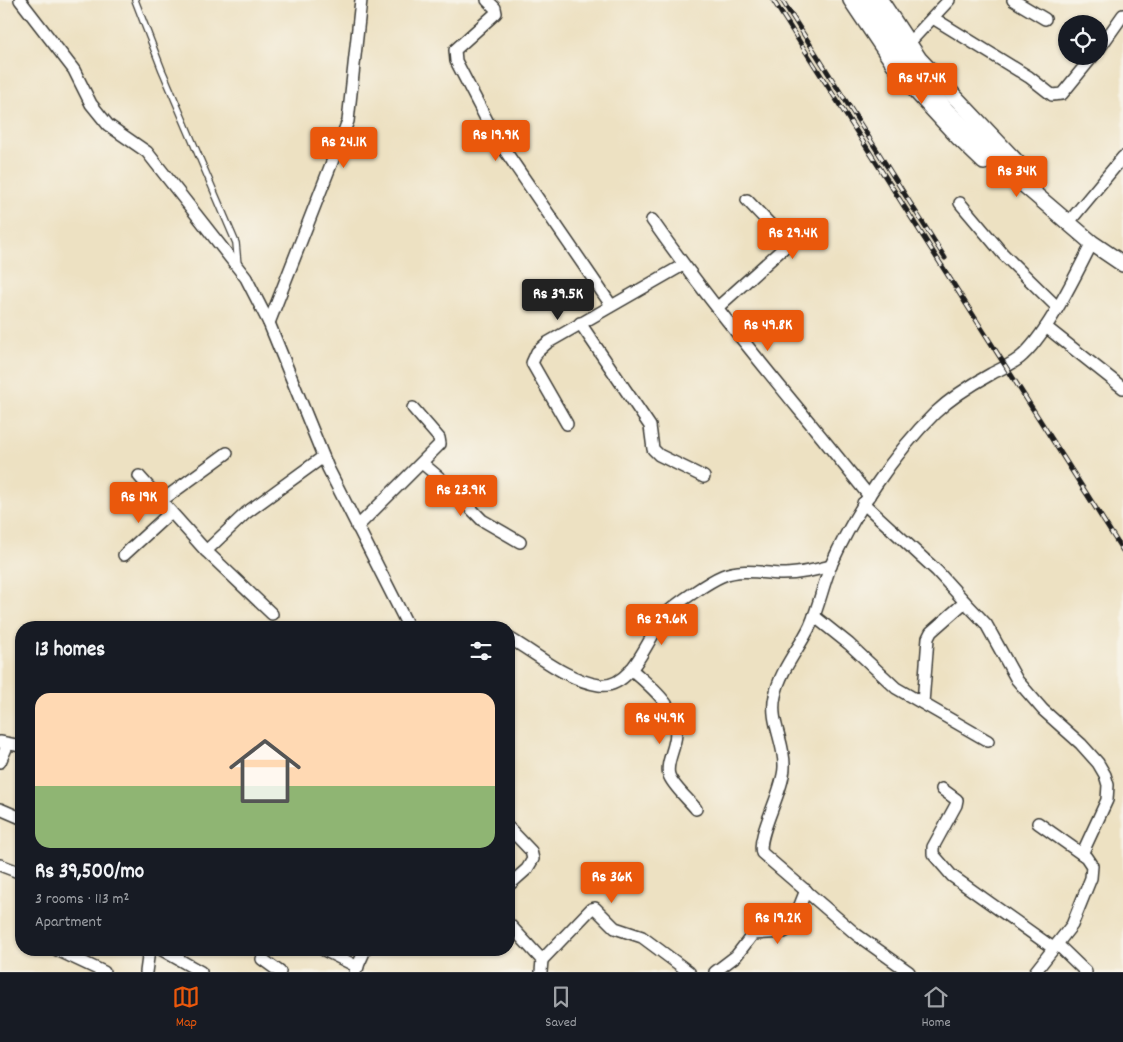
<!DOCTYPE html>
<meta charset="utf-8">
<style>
:root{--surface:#171b24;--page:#242831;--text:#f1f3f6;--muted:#9ea1a6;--line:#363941;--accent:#ea580c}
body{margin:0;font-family:Dekko,sans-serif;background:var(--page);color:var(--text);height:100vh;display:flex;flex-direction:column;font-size:19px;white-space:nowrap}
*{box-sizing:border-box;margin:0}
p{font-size:16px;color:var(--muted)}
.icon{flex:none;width:28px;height:28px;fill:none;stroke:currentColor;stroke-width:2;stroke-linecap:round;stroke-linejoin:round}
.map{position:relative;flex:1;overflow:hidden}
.sheet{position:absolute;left:15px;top:621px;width:500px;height:335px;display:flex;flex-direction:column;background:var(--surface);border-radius:20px;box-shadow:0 1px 4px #0004}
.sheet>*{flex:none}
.fabs{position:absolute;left:1058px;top:15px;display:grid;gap:10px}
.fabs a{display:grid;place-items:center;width:50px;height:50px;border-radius:50%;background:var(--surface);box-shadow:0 1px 4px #0004;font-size:25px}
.price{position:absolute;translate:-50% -42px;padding:0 11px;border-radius:5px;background:var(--accent);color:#fff;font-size:16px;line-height:32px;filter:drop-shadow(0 1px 2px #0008)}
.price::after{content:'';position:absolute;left:50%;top:30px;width:15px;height:11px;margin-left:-8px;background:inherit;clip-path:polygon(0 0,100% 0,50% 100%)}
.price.active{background:#222;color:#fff}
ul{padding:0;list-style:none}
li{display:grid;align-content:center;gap:10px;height:265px;padding:0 20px}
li+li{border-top:1px solid var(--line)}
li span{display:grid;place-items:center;height:155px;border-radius:15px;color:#555}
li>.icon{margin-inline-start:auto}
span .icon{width:90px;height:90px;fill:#fffc;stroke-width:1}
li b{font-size:21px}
h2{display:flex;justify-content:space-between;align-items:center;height:60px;padding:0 20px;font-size:21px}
.dock{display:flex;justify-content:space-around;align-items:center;height:70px;border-top:1px solid var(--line);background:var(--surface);font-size:14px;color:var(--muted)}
.dock a{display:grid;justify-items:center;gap:2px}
.dock .active{color:var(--accent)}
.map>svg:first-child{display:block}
</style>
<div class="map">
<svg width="1123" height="972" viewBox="0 0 1123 972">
<rect width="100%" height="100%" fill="#f7f3e8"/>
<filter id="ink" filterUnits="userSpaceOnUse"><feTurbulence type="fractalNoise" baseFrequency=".02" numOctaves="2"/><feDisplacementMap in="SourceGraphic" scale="10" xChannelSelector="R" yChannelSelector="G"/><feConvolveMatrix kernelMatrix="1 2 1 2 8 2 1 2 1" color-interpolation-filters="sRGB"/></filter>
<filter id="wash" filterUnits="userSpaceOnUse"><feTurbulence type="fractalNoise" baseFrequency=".0096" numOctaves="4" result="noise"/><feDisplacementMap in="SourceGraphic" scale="20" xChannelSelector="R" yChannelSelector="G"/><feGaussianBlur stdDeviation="1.12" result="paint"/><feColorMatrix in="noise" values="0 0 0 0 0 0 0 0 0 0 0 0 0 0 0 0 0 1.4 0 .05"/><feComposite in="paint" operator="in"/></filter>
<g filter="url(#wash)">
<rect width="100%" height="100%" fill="#ede1c2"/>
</g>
<g filter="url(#ink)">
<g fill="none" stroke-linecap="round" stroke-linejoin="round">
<!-- lane casing -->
<g stroke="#3b3a35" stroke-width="8">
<polyline id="lane" points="135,0 162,70 236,243 238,265"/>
</g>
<!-- street casing -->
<g stroke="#3b3a35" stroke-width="14">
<g id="street">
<polyline points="20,0 74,70 91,104 108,125 147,152 246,278 269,323 328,468 409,628"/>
<polyline points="487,0 495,8 496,13 455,50 456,61 495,136 611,305"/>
<polyline points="1013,0 1045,19"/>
<polyline points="933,18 1029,77 1052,95 1062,94 1093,56"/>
<polyline points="908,44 949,0"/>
<polyline points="1099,49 1123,15"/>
<polyline points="960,203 1003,254 1057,307"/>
<path d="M652,220C719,316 796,404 869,496"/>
<polyline points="1069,222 1123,157"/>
<polyline points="718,307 787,245 787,242 747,200"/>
<polyline points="269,323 348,121 361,0"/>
<polyline points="580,323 650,426 653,449 659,455 704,477"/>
<polyline points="1046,327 1123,388"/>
<polyline points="567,424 532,363 537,352 547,343 683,265"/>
<polyline points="422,463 448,485 482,520 520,542"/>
<polyline points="139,476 206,551 246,513 323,457"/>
<polyline points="161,501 227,453"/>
<polyline points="863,503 937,571 965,602 931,632 928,638 923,703"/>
<polyline points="357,527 440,444 439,438 413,408"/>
<polyline points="206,551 272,614"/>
<polyline points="124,555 171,512"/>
<polyline points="965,602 986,624 1017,680 1043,710 1081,744 1098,763 1105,775 1108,785 1107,800 1082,854"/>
<polyline points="814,616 849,644 896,688 988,741"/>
<path d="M509,638C537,654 566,680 599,685C634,690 649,632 668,612C677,603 710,581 722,576C740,568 763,573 782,574C799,574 815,570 831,566"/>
<path d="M631,669C654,690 684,711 674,745C672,754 666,766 669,775C672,785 689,800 696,809"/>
<polyline points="0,742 21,746"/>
<polyline points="0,762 8,744"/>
<polyline points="942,789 957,800 956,805 933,847 933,854 952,876 1053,948"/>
<polyline points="0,809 21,818"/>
<polyline points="509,828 531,851 533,859 527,869 509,885"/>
<polyline points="0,865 21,873"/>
<polyline points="509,924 542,960 541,972"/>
<polyline points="1057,944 1086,972"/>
<polyline points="57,950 104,972"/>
<polyline points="162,950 201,972"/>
<polyline points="324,950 358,967"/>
<polyline points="262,959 280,972"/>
<polyline points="542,960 591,909 595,908 615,928 642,937 689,972"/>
<polyline points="146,972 149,950"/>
<polyline points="355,972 365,950"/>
<polyline points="715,972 736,956 753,934 784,932 791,928 806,890"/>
<path d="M909,972L857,935L762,853C756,837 784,790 784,767C785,742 769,721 775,696C780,670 799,649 810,626C819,606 823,585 831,565C855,512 893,454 935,413C951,398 971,385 991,374C1002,368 1014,364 1023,355C1048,332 1076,275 1092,243"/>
<polyline points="1035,972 1072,925 1091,878 1092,866 1086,857 1038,823"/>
</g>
</g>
<!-- secondary casing -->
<g stroke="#3b3a35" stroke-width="18">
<g id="secondary">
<polyline points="851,0 902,76 958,137 984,162"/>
<polyline points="866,0 900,53 947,111 1016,178 1092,243 1123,264"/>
<polyline points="880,0 919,59 1024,170 1034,189"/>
</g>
</g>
<!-- lane -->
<use href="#lane" stroke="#fff" stroke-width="5.5"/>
<!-- street -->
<use href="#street" stroke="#fff" stroke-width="11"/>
<!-- secondary -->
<use href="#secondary" stroke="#fff" stroke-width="15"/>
<!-- rail casing -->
<g stroke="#1c1c1c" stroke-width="5">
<g id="rail">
<polyline points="773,0 1123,551"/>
<polyline points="782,0 945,258"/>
</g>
</g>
<!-- rail -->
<use href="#rail" stroke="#f7f3e8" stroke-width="3" stroke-dasharray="9" stroke-linecap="butt"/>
</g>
</g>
</svg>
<div class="fabs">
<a><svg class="icon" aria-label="locate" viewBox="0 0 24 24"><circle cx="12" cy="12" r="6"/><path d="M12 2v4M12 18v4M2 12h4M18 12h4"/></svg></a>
</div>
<b class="price" style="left:922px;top:105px">Rs 47.4K</b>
<b class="price" style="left:496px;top:162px">Rs 19.9K</b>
<b class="price" style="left:344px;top:169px">Rs 24.1K</b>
<b class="price" style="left:1017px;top:198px">Rs 34K</b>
<b class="price" style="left:793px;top:260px">Rs 29.4K</b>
<b class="price active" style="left:558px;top:321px">Rs 39.5K</b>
<b class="price" style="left:768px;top:352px">Rs 49.8K</b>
<b class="price" style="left:461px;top:517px">Rs 23.9K</b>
<b class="price" style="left:139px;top:524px">Rs 19K</b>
<b class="price" style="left:662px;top:646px">Rs 29.6K</b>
<b class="price" style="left:660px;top:745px">Rs 44.9K</b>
<b class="price" style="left:612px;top:904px">Rs 36K</b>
<b class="price" style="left:778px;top:945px">Rs 19.2K</b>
<section class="sheet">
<h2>13 homes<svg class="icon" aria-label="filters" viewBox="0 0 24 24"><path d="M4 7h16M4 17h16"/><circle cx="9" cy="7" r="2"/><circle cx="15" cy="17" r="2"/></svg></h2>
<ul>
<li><span style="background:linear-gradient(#ffd9b3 60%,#8fb573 0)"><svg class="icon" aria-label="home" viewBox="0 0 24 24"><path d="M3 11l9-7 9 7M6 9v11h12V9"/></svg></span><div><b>Rs 39,500/mo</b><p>3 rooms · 113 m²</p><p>Apartment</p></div></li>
</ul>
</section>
</div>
<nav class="dock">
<a class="active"><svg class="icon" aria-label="map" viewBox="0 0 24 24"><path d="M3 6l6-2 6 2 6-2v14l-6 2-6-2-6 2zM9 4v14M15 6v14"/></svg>Map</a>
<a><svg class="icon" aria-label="saved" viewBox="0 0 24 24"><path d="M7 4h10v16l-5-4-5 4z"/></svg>Saved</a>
<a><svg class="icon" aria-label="home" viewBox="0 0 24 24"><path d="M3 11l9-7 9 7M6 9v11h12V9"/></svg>Home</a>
</nav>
